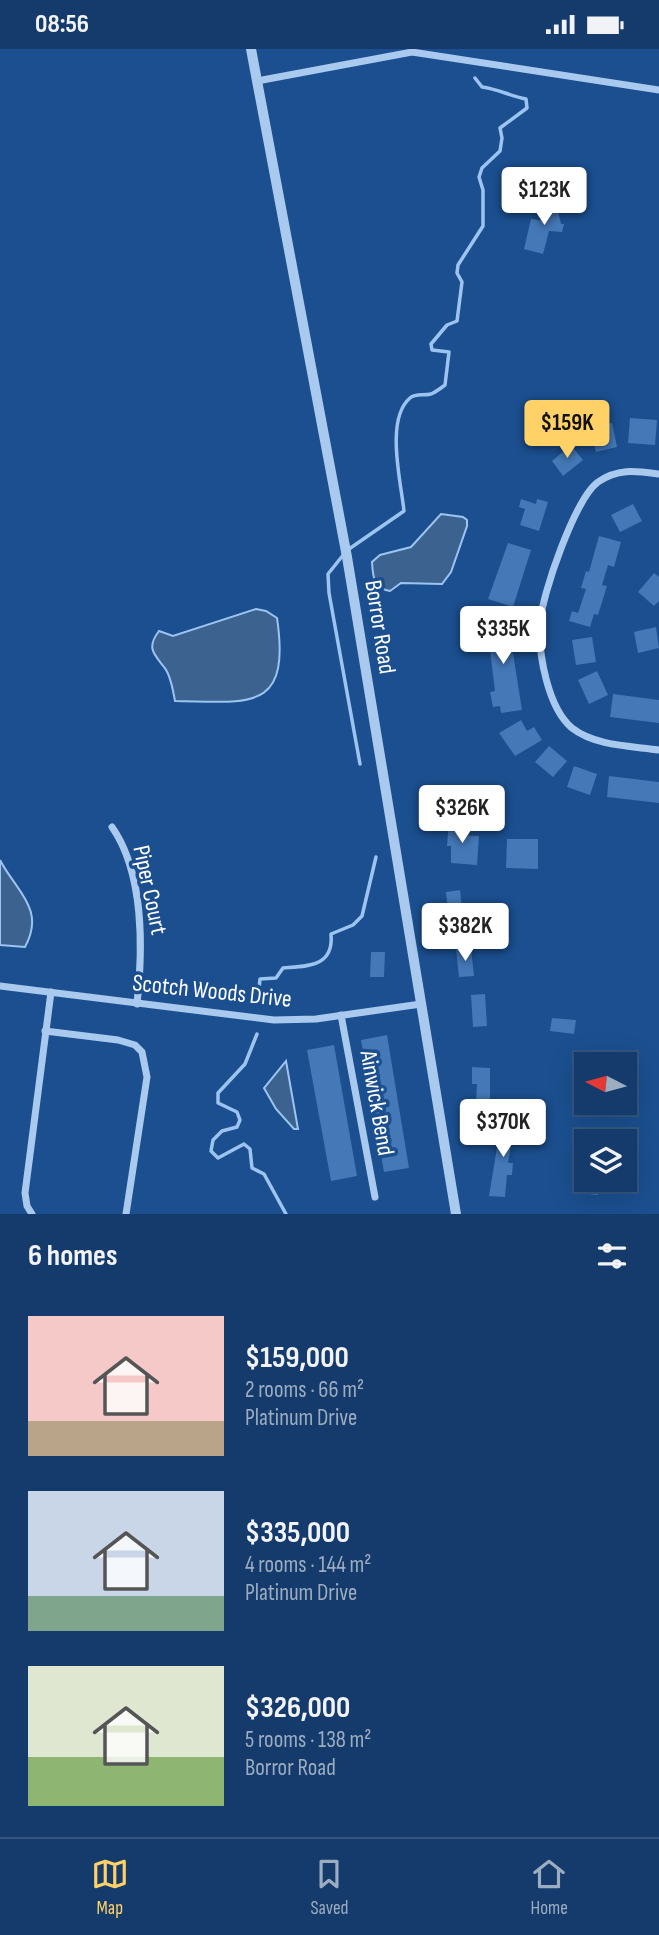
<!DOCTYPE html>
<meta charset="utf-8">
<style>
:root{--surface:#143b6b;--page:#214673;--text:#f1f3f6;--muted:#9dadc1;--line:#33557e;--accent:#ffd166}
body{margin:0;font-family:"Sofia Sans Condensed",sans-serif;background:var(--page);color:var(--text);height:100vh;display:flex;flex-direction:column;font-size:26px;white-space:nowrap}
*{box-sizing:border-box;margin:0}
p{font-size:23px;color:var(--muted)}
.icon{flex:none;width:38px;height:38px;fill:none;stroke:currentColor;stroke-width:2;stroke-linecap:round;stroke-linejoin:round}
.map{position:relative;height:1165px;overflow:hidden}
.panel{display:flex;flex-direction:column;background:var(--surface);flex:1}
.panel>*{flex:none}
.needle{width:46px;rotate:276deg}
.fabs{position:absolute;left:574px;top:1003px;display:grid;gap:14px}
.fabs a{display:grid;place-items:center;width:63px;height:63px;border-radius:0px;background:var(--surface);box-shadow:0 7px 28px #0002,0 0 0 2px var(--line);font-size:35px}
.price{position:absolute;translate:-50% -60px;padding:0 16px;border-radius:7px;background:#fff;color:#222;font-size:23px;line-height:46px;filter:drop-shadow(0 2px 4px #0008)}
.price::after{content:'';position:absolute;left:50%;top:42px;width:21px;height:16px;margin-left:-10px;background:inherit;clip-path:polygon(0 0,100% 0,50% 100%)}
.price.active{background:var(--accent);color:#111}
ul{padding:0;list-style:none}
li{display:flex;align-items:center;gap:21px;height:175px;padding:0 28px}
li span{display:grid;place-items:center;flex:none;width:196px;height:140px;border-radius:0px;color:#555}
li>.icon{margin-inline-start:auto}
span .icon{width:84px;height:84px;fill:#fffc;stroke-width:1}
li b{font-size:30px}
h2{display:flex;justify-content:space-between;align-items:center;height:84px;padding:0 28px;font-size:30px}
.status{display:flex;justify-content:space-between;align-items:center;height:49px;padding:0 35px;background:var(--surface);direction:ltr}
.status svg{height:19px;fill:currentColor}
.tab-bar{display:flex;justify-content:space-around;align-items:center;height:98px;border-top:2px solid var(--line);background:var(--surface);font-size:19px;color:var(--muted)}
.tab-bar a{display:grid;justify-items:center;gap:4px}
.tab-bar .active{color:var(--accent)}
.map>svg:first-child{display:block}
</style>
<div class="status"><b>08:56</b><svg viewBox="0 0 49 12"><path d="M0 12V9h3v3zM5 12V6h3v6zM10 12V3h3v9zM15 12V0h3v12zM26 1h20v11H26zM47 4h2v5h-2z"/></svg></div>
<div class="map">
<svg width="659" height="1165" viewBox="0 0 659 1165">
<rect width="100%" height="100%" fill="#1b4f8f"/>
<!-- water -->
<g fill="#3c6290" stroke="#9cc4f0" stroke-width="2">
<path d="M441,465L463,468L467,471V477L451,523L442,535L401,534L390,542C373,539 373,528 372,513L380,506L411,498Z"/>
<path d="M256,560L266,562L277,569C291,664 249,653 175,652C173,642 171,626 164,618C154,605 146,599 159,582L173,587Z"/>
<path d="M0,811C16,842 46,860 25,898L0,896Z"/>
<polygon points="286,1012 298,1080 294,1080 276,1060 264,1039"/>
</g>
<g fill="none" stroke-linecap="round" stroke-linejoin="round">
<!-- stream -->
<g stroke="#9cc4f0" stroke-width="3.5">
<path d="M349,500L404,462C401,433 385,370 410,349C416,344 423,347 431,345C436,343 441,339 445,336L449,303L432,301L431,295L447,276L457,272L462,233L457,224L458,216L483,177V141L479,128L482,119L500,102L502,89L500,79L527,59L526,50C510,47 498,40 482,38L475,29"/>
<polyline points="344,505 328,525 329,544 360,715"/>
<path d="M264,951L259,940L260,930L276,929L283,919C308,917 334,918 331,885L353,876L362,867L376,808"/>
<polyline points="257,985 245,1015 218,1044 218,1054 237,1063 240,1071 237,1078 222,1082 213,1091 211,1102 218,1109 244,1095 250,1100 252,1119 264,1125 286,1165"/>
</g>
</g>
<!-- building -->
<g fill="#4478b7">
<polygon points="555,148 561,175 564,175 562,183 549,182 543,205 524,200 531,170 546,172 541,151"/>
<polygon points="630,369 657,371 655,396 628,394"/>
<polygon points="612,374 617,398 596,403 590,379"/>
<polygon points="571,396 583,411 563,427 552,412"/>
<polygon points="521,450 536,455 537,450 548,453 539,482 520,476 525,460 519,458"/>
<polygon points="633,455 642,472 620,483 611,466"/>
<polygon points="599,487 621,493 614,518 608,516 602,536 607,537 598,566 594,565 590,578 569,572 572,562 578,564 586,540 581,539 586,522 589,523"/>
<polygon points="508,494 531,501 513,558 488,550"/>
<polygon points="654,524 659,528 659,552 654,557 638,543"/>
<polygon points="486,570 510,570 510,604 513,604 522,661 501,664 500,657 493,658 490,643 495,642 489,594 486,594"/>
<polygon points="656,578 659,599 638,604 634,583"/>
<polygon points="592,588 596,613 576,616 572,591"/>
<polygon points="597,622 608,646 589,655 578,631"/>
<polygon points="613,645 659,651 659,674 610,668"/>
<polygon points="521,671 527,682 534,678 542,691 515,707 499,684"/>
<polygon points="549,697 567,712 553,728 535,713"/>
<polygon points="574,717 597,725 590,746 567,738"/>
<polygon points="609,727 659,733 659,754 607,748"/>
<polygon points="449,772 462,773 462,786 479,787 477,816 451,814 451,797 447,797"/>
<polygon points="507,790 538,790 538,820 506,819"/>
<polygon points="460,841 464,880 450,881 446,843"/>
<polygon points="471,899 474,927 459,928 456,900"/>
<polygon points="371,903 385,903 384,928 370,928"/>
<polygon points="485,945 487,977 473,978 471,946"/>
<polygon points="552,969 576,971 574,985 550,982"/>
<polygon points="387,986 409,1119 384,1123 361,991"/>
<polygon points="334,996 357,1127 331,1132 307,1001"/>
<polygon points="472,1018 490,1019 490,1053 476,1052 477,1035 472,1035"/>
<polygon points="502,1068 515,1071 508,1114 513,1114 512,1126 507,1126 505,1148 489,1147"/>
<polygon points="580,1130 600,1130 598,1146 578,1144"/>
</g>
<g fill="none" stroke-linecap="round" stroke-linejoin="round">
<!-- minor -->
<g stroke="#a9c9ee" stroke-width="7">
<polyline points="257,32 412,3 659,41"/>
<path d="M659,425C636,422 618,419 598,433C575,450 542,545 540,574C538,605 548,659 572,679C595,697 631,697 659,701"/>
<path d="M112,778C144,824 143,900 137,955"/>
<polyline points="0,937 274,971 316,970 421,955"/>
<polyline points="341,966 375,1148"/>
<polyline points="45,982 118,991 135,996 142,1003 147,1028 126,1165"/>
<polyline points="32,1165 27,1157 25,1144 51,943"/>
</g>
<!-- tertiary -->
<polyline stroke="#a9c9ee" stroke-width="10" points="251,0 347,508 456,1165"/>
</g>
<g text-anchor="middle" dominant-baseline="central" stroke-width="7" stroke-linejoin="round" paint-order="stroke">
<!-- street labels -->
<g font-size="24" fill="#fff" stroke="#1b4f8f">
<text transform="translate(380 578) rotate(81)">Borror Road</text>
<text transform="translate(150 841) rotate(78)">Piper Court</text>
<text transform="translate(212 942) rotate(6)">Scotch Woods Drive</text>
<text transform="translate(377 1054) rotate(80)">Ainwick Bend</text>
</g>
</g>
</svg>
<div class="fabs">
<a><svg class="needle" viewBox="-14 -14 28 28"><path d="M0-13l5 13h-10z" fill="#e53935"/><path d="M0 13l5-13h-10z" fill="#9dadc1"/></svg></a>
<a><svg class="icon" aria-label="layers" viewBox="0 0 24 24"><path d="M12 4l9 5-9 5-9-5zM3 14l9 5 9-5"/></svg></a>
</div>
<b class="price" style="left:544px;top:178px">$123K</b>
<b class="price active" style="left:567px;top:411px">$159K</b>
<b class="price" style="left:503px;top:617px">$335K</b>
<b class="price" style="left:462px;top:796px">$326K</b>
<b class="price" style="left:465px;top:914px">$382K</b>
<b class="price" style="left:503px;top:1110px">$370K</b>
</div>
<section class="panel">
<h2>6 homes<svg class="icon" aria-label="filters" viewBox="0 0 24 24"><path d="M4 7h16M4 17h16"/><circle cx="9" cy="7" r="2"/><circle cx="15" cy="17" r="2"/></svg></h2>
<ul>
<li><span style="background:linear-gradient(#f6c9c9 75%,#b9a48a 0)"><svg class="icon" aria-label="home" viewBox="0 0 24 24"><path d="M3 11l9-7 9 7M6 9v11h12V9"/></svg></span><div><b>$159,000</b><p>2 rooms · 66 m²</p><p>Platinum Drive</p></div></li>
<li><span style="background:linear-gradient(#c9d6e8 75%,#7fa58c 0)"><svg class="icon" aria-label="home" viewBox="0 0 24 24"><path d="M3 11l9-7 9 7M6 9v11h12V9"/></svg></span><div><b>$335,000</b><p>4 rooms · 144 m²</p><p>Platinum Drive</p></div></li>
<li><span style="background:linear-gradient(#dfe7d0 65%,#8fb573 0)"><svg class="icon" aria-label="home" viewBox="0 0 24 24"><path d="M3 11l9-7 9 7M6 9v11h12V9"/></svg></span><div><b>$326,000</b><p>5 rooms · 138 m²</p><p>Borror Road</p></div></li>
</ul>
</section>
<nav class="tab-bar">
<a class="active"><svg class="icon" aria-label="map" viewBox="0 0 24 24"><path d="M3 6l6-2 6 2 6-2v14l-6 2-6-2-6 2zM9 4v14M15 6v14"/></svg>Map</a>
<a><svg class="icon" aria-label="saved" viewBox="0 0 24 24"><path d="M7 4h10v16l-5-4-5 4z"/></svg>Saved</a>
<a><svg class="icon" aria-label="home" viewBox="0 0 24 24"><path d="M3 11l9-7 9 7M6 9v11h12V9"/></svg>Home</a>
</nav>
